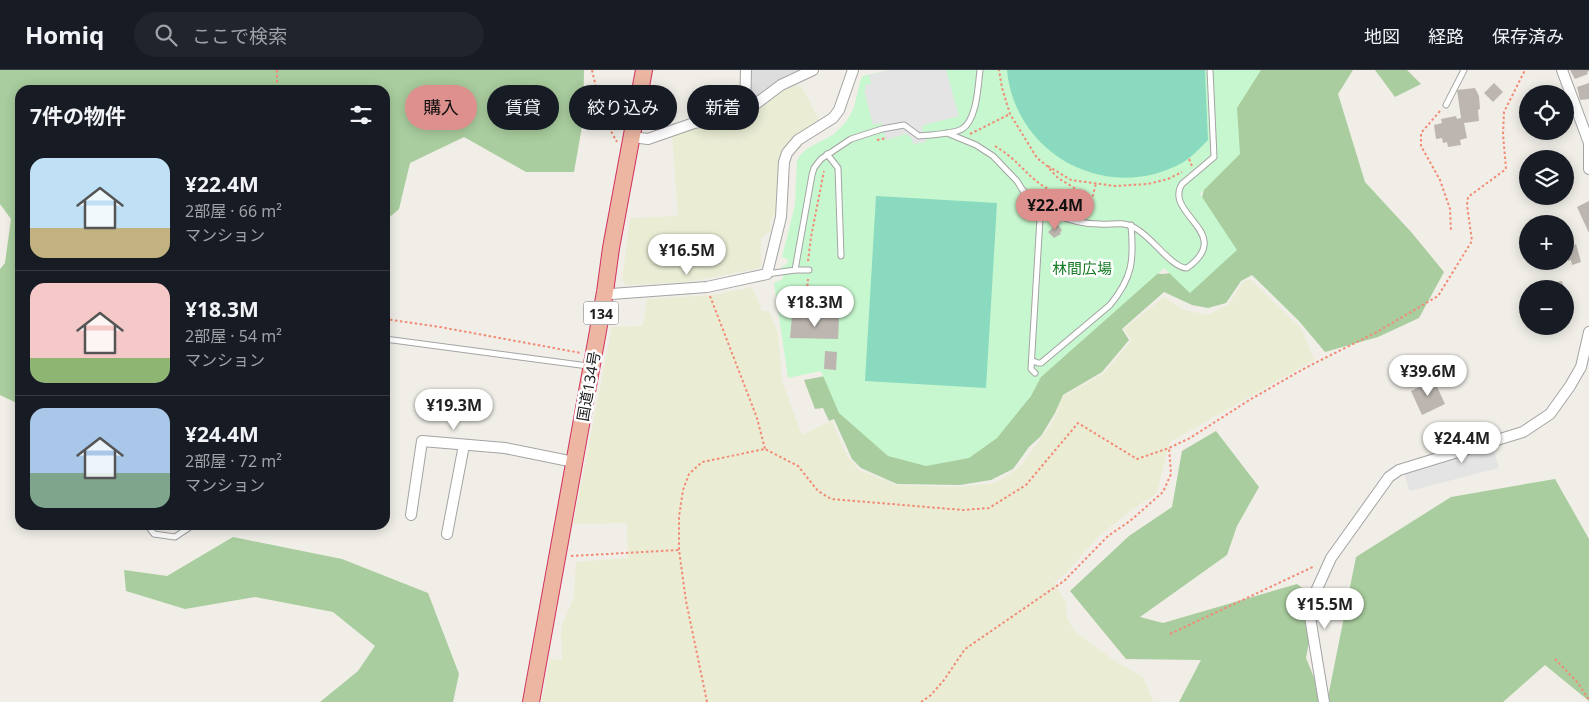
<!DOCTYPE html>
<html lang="ja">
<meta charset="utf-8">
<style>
:root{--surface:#171b24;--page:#20242c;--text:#f1f3f6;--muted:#9ea1a6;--line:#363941;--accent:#dd908d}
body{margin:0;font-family:"Noto Sans","Noto Sans JP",sans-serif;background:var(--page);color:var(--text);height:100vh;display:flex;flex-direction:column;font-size:19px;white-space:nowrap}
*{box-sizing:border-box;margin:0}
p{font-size:16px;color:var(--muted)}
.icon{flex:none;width:28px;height:28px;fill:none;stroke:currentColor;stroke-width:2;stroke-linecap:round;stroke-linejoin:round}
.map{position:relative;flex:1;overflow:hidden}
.panel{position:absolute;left:15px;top:15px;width:375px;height:445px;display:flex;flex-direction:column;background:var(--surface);border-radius:15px;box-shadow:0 2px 12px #0003}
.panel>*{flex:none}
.guide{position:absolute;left:405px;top:15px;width:475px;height:45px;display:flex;gap:10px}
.tools{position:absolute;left:1519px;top:15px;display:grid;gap:10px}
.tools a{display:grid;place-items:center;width:55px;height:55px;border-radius:50%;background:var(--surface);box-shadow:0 2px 12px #0003;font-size:25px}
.price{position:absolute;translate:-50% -42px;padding:0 11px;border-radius:18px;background:#fff;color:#222;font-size:16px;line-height:32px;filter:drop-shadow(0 1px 2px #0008)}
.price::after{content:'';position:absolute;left:50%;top:30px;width:15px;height:11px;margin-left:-8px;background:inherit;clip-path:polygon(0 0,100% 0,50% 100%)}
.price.selected{background:var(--accent);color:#111}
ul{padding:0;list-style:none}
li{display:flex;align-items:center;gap:15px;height:125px;padding:0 15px}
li+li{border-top:1px solid var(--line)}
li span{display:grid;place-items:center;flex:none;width:140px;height:100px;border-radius:15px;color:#555}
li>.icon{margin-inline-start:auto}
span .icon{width:60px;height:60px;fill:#fffc;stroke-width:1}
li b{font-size:21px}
h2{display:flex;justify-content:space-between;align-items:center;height:60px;padding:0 15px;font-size:21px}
.pill{padding:0 18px;border-radius:22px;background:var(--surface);box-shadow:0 2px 12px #0003;font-size:18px;line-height:45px}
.pill.selected{background:var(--accent);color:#111}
header{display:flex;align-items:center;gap:30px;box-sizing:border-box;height:70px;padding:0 25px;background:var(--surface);border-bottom:1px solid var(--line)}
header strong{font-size:24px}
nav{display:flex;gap:28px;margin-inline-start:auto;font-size:18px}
.search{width:350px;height:45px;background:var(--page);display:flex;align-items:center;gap:12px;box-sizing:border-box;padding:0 18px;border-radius:28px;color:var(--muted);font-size:19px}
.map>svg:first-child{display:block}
</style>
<header>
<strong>Homiq</strong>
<div class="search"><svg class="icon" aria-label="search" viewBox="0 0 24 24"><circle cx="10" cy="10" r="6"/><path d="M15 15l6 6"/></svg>ここで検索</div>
<nav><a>地図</a><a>経路</a><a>保存済み</a></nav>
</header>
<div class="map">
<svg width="1589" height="632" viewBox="0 0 1589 632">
<rect width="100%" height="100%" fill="#f0eee7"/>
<!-- residential -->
<polygon fill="#dedddd" points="750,0 803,0 789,5 773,15 754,31 750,30"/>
<!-- farmland -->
<g fill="#eaedd4">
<polygon points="792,14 802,17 820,52 795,68 778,139 770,151 771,161 761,168 761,198 686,212 626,215 622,210 630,148 678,146 672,64 700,55 735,49 775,23"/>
<polygon points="1250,209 1301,258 1314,290 1170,372 1156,424 1133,439 1100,465 1067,502 1054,513 1066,533 1067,548 1074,561 1115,591 1144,608 1153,632 541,632 550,589 562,590 561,558 574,527 576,492 628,488 627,453 573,454 612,257 643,256 647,229 715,225 752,217 762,241 769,241 778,263 782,311 802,365 832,351 847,386 859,400 897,415 958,417 995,413 1020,397 1054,350 1062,327 1104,303 1132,270 1124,259 1164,227 1184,240 1207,245 1228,235 1243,212"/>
</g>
<!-- forest -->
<g fill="#a9cd9e">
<polygon points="0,0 584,0 583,51 574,102 526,102 464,67 410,93 399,139 385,151 385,20 20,20 20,334 19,334 0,325 0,199 5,193 11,149 0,134"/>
<polygon points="1249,0 1353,0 1338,24 1365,112 1412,163 1444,202 1419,248 1378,267 1325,282 1299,251 1252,205 1241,211 1226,233 1208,238 1192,235 1164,222 1122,259 1129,270 1102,302 1063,325 1055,343 1041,366 1029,377 1013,399 991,410 960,415 897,414 861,398 852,389 834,349 829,351 823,338 815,339 804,310 841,303 1021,322 1146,202 1162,204 1181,202 1202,128 1212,83"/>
<polygon points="1375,0 1407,0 1421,14 1395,27"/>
<polygon points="1216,361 1259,417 1237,456 1227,485 1140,547 1163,553 1297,514 1317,529 1306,588 1324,632 1179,632 1201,590 1126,589 1070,521 1129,466 1172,437 1182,381"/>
<polygon points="1555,409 1589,469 1589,631 1545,595 1503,632 1327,632 1356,487 1451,427"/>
<polygon points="233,467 342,489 428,523 459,604 453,632 320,632 358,601 375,576 333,542 255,527 185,539 126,521 124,500 167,506"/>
</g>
<!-- park -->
<polygon fill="#c7f7ce" points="889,0 1261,0 1237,38 1240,84 1200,124 1237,180 1190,223 1164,198 1041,307 1031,326 997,368 969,388 926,396 888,386 839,343 821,301 788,308 774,213 783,209 782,196 786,195 789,190 782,187 795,135 797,91 800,85 808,78 833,65 846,52 854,38 860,11 863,6"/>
<!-- pitch -->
<g fill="#8adac0">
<path d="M1007,0H1205L1208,70C1200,78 1192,87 1182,93C1107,134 1015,85 1007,0Z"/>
<polygon points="876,126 997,133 986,318 865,311"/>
</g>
<!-- parking -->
<g fill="#e4e4e4">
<polygon points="889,0 946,0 959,46 924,55 922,58 926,72 913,74 912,68 906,64 886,70 882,53 873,55 864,20 866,19 865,15 871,14 869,5"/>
<polygon points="1491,370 1499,398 1409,421 1403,396"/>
</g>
<!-- building -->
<g fill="#bdb6b0">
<polygon points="1570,0 1589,0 1589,1 1587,2 1588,4 1575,9"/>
<polygon points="1494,13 1503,22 1493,32 1484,23"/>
<polygon points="1589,13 1589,29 1580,30 1577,17"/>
<polygon points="1475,18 1479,26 1480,39 1478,40 1479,51 1464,53 1467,68 1460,70 1461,75 1448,77 1447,72 1443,73 1442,68 1436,69 1434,55 1442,53 1441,49 1456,46 1457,49 1461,48 1457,20"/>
<polygon points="1589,131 1589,163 1577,137"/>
<polygon points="1057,154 1062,160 1060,163 1061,164 1054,168 1048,162"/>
<polygon points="1565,162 1567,162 1571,176 1576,174 1581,192 1572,195 1571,190 1568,191 1565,183"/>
<polygon points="1562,211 1564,219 1553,219 1551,213"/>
<polygon points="792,246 838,248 839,249 838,269 790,268"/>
<polygon points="825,281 837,282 836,300 824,299"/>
<polygon points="1434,310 1445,334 1422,345 1411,321"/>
</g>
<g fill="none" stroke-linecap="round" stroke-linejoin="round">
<!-- service casing -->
<g stroke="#a4a4a4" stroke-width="7">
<g id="service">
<polyline points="1446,35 1464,0"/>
<polyline points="947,63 976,75 993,86 1017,111 1040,148 1031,299 1035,303"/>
<polyline points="827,84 838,98 841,186"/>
<path d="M1024,121C1046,141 1068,154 1099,154C1111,155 1122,151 1133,157C1150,164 1171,198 1187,198C1236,163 1163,144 1182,114L1214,87L1210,0"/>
<polyline points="795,200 809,200"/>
<path d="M767,204L795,200L812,105L814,98L821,89L851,69L882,59L904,55L919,66C931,65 953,64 962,59C977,50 978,16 980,0"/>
<polyline points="385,269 588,296"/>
<path d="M1033,291L1038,293H1041L1110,235C1133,207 1134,190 1131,155"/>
<polyline points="147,455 154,464 175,467 193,455"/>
</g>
</g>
<!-- minor casing -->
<g stroke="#a4a4a4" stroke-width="12">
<g id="minor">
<polyline points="1562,0 1589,73 1589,99"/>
<polyline points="745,42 746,0"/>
<polyline points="632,67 648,69 694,53 732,46 745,42 781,15 813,0"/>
<polyline points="605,222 611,224 707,217 767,204 781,147 784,92 787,83 798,70 833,48 839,40 853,0"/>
<polyline points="411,445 422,371 505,378 574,392"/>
<polyline points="447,464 464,375"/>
<polyline points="1324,632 1310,547 1312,530 1331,488 1389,407 1399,400 1523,362 1550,344 1570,316 1581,297 1589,262"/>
</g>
</g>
<!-- trunk casing -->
<g stroke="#d1315e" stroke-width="18">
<polyline id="trunk" points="531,632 605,222 611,178 644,0"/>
</g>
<!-- path -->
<g stroke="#f28a76" stroke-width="2" stroke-dasharray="2.5 2.5" stroke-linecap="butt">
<polyline points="277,0 277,20"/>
<polyline points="592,0 603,47 617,72"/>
<polyline points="1440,41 1421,63 1421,76 1440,110 1450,139 1451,162"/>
<polyline points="970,64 1010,44"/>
<polyline points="877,70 887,68"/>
<path d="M995,76C1033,99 1033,127 1086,125L1058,108L1046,95L1037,88L1010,44L1002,18L999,0"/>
<polyline points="1189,89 1192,96"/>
<polyline points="1048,96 1071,110 1115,116 1148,114 1168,109 1182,102"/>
<polyline points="1088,146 1096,113"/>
<polyline points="808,191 811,167 824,101"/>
<polyline points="710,226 757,348 765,379"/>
<polyline points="841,226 840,240 834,240 834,243 841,243"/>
<polyline points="806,231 808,209"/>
<polyline points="818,235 819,225"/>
<polyline points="818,236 822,236 823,225 826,225"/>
<polyline points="825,237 828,237 830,225"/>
<polyline points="825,237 826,225"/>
<polyline points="828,237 840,238"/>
<polyline points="795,246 796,230 806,231 806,234 815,235 815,225 819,225"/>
<polyline points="385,249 440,257 581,283"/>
<polyline points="571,486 679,480"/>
<polyline points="1170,564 1315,496"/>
<polyline points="1555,589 1578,613 1589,630"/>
<polyline points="707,632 686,531 679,480 679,447 683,420 689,404 702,392 765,379 798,396 818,421 831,429 963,440 989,438 1026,415 1078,353 1137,389 1169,378 1190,368 1251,329 1307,297 1377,262 1438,226 1472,171 1467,135 1468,127 1506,99 1503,64 1504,42 1525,0"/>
<polyline points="921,632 931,625 944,610 965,579 1064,511 1108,466 1130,451 1163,422 1171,404 1169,378"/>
</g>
<!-- service -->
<use href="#service" stroke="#fff" stroke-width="5"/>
<!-- minor -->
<use href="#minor" stroke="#fff" stroke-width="10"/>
<!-- trunk -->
<use href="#trunk" stroke="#ecb6a2" stroke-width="16"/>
</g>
<g text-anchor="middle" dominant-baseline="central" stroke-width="5" stroke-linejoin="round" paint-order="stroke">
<!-- shield labels -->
<rect fill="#fff" stroke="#636363" stroke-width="1" x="583.5" y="231.5" width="35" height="23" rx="4"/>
<g font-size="14" font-weight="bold" fill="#202020">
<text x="601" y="243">134</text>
</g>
<!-- park labels -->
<g font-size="15" fill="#127a21" stroke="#fff">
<text x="1082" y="198">林間広場</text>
</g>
<!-- street labels -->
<g font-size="15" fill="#202020" stroke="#fff">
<text transform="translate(588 316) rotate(-80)">国道134号</text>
</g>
</g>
</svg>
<div class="tools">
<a><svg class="icon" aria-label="locate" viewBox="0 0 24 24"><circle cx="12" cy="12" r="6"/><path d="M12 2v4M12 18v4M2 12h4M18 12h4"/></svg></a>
<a><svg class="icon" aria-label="layers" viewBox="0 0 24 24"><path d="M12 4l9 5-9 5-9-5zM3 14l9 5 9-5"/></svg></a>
<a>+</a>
<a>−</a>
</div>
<b class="price selected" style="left:1055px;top:161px">¥22.4M</b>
<b class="price" style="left:687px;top:206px">¥16.5M</b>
<b class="price" style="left:815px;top:258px">¥18.3M</b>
<b class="price" style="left:1428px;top:327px">¥39.6M</b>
<b class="price" style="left:454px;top:361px">¥19.3M</b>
<b class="price" style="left:1462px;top:394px">¥24.4M</b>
<b class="price" style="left:1325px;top:560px">¥15.5M</b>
<div class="guide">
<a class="pill selected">購入</a>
<a class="pill">賃貸</a>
<a class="pill">絞り込み</a>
<a class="pill">新着</a>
</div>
<section class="panel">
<h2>7件の物件<svg class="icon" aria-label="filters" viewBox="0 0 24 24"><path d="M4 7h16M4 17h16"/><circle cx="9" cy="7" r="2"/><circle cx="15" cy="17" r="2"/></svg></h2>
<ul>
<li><span style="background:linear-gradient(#bfe0f5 70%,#c2b280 0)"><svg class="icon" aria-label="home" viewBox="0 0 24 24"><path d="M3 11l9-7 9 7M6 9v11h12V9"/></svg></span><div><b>¥22.4M</b><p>2部屋 · 66 m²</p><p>マンション</p></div></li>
<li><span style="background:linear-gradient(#f6c9c9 75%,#8fb573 0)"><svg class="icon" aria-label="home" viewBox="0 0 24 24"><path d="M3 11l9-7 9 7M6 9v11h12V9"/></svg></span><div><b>¥18.3M</b><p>2部屋 · 54 m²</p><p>マンション</p></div></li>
<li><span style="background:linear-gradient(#a9c7e8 65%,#7fa58c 0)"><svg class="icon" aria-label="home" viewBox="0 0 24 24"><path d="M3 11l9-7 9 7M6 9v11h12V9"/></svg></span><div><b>¥24.4M</b><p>2部屋 · 72 m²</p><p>マンション</p></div></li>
</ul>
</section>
</div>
